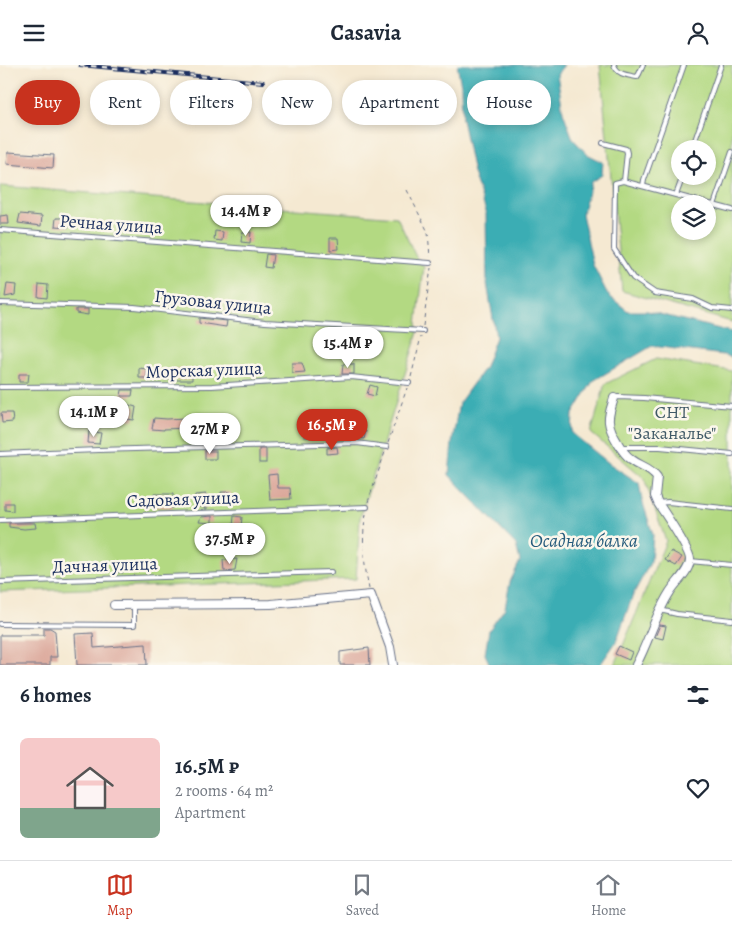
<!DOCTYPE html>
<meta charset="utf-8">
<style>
:root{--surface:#fff;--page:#f2f2f3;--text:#1f2937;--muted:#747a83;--line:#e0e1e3;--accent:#c8321e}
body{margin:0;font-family:Alegreya,serif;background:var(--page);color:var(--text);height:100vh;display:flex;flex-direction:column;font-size:19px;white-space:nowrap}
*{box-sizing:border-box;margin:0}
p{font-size:16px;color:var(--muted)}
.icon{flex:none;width:28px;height:28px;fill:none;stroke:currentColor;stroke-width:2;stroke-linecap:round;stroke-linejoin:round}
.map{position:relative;height:600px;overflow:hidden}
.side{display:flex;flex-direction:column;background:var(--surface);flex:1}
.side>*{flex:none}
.top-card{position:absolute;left:15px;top:15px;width:702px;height:45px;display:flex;gap:10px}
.controls{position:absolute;left:671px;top:75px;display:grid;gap:10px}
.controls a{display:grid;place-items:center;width:45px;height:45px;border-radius:50%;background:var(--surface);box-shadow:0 2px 8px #0003;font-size:25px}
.price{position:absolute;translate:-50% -42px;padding:0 11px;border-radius:18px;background:#fff;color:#222;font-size:16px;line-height:32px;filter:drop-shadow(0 1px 2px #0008)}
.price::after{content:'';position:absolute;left:50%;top:30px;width:15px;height:11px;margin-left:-8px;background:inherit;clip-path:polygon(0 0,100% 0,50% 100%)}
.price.current{background:var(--accent);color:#fff}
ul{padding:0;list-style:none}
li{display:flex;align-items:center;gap:15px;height:125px;padding:0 20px}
li span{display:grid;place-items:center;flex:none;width:140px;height:100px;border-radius:8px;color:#555}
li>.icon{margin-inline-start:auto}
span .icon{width:60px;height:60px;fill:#fffc;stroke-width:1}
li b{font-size:21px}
h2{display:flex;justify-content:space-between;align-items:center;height:60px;padding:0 20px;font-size:21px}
.pill{padding:0 18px;border-radius:22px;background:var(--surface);box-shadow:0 2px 8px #0003;font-size:18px;line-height:45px}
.pill.current{background:var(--accent);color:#fff}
header{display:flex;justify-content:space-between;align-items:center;height:65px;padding:0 20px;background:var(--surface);font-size:22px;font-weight:700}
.dock{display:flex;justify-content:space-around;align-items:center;height:70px;border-top:1px solid var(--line);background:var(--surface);font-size:14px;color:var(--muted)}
.dock a{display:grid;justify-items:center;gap:2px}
.dock .current{color:var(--accent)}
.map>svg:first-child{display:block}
</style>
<header><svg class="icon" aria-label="menu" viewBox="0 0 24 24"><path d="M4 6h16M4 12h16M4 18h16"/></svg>Casavia<svg class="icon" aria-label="person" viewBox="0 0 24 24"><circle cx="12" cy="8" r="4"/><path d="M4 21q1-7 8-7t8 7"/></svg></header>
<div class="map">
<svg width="732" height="600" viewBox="0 0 732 600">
<rect width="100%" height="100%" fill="#fbf7ec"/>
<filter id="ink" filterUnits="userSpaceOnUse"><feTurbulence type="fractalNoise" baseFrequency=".02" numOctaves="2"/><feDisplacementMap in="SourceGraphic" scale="10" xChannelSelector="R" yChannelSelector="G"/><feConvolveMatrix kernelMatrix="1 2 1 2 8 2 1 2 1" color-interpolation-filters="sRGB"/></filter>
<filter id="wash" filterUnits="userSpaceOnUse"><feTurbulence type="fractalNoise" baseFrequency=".0096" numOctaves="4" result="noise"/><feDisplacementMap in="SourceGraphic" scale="20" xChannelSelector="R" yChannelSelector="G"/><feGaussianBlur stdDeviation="1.12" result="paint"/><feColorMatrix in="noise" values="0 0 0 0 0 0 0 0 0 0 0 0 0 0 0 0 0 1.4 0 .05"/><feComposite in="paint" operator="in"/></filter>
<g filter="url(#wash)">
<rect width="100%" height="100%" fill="#f5e9d2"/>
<!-- green -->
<g fill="#b3d982" stroke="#678470" fill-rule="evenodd">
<path d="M600,0H732V257L622,226ZM680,84H708V111H680ZM680,139H708V166H680Z"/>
<polygon points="0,121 397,152 417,194 424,202 417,259 418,267 360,453 356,514 0,527"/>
<polygon points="656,294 732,306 732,600 615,600 666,476 644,413 591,368 605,319"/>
</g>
<!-- water -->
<polygon fill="#3badb4" stroke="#2b6e89" points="457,0 564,0 557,9 563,47 573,74 587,89 603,97 602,110 591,117 582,149 593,200 608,230 628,246 647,246 732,267 732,292 724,290 652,281 593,316 573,349 572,368 610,399 639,418 642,435 653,470 651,496 633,530 616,577 600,600 490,600 485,589 489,565 505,543 510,517 520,496 516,480 449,410 452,378 459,338 485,302 496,272 487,218 486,146 473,108 462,54 461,20"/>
<g id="blocks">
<!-- building -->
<g fill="#daa497">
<polygon points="8,87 54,90 53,103 7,99"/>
<polygon points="20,149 42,151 41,161 18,158"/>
<polygon points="8,150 9,159 0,159 0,151"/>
<polygon points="56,153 69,153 69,162 55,161"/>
<polygon points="215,166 223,167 222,176 214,175"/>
<polygon points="242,167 251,167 250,178 241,177"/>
<polygon points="330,173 338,173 339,184 330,185"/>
<polygon points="266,189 273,190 271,203 264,202"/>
<polygon points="7,219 16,220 15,230 5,232"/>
<polygon points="39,219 48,220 47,233 38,232"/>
<polygon points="76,244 88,244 88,250 76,248"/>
<polygon points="199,253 227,256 226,262 199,258"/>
<polygon points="340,265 355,266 355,271 340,271"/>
<polygon points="292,298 302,298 305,307 292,308"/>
<polygon points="343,299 354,299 354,309 342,309"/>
<polygon points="139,303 147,304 147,313 139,313"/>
<polygon points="192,304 192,315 164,315 164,305"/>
<polygon points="19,309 29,309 28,317 19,317"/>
<polygon points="370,320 377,322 375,331 367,329"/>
<polygon points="122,325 133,325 132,331 121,331"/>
<polygon points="129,340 136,342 134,355 127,354"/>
<polygon points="1,348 12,348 13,357 2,358"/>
<polygon points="154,353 167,354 187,353 188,363 164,364 164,365 152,364"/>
<rect x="304" y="361" width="21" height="11"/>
<polygon points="338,362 346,362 345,373 337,373"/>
<polygon points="355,364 366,366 364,374 354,372"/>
<polygon points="89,366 101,368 99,379 88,378"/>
<polygon points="337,382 338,388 327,389 327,383"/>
<rect x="259" y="384" width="7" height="14"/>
<rect x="205" y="386" width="11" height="8"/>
<polygon points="277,409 278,423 290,423 291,434 270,435 268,410"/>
<polygon points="221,427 231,427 231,439 221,438"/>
<polygon points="154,429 173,429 173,443 153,442"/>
<polygon points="206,429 207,444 204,444 205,442 195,442 195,430"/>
<polygon points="5,438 13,438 13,446 5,445"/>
<polygon points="212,451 212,458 199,457 201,452"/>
<polygon points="234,451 242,452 241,462 233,461"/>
<polygon points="9,458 35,458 36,463 24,464 9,462"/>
<polygon points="671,486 682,492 676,501 665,495"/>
<polygon points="237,494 235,505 224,506 223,495"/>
<polygon points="116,500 123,501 123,508 115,507"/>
<polygon points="660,560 666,561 663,574 655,572"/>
<polygon points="44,563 50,563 55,566 57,592 50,592 50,600 0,600 0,570 44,570"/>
<polygon points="93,568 94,583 146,579 147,600 77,600 75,569"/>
<polygon points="619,581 632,587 629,595 615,589"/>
<polygon points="369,583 370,600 340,600 340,587"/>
</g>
</g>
</g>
<g filter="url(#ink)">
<use href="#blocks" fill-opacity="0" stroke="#677087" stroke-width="1"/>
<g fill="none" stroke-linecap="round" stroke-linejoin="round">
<!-- service casing -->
<g stroke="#677087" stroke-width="6">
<g id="service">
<path d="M614,0C618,10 627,10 637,12L639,9L643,0"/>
<polyline points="603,78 626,84 627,88 624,116"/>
<polyline points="692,84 721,0"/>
<polyline points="643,121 644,115 684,0"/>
<polyline points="676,130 683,111"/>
<polyline points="714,140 732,87"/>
<polyline points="732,145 623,116 615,118 614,184 633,213 655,228 693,234 712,243 732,245"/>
<polyline points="0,165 430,198"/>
<polyline points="0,238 134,242 265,257 423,266"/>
<polyline points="0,322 212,321 351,312 409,318"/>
<polyline points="614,333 618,332 644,333 732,341"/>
<polyline points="621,382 660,382 732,389"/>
<polyline points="0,389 98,385 357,378 387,382"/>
<polyline points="658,438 668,437 732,444"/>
<polyline points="0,455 367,442"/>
<polyline points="690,496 732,500"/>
<polyline points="0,517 331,507"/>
<polyline points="660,545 677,549 732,555"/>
<polyline points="0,559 134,560 134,540"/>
</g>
</g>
<!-- minor casing -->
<g stroke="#677087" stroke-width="10">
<g id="minor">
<path d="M614,333C612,341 608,349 609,357C610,367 623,389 631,394C641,402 649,401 657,412L655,431L658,438C665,449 689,483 690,494C690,506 676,517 670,527C655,550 649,576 636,600"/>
<polyline points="114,540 271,539 371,530 390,582 393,600"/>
</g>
</g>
<!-- path -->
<g stroke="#677087" stroke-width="1" stroke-dasharray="4 4" stroke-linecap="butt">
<polyline points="407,125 428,167 430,192"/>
<polyline points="423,261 431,203"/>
<polyline points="411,312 421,272"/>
<polyline points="388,378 407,323"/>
<polyline points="368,437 385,387"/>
<path d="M366,449C361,476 364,497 369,524"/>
</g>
<!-- service -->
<use href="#service" stroke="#fff" stroke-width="4"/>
<!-- minor -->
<use href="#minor" stroke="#fff" stroke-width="8"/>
<!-- rail casing -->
<g stroke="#1b2f5e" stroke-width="4">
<polyline id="rail" points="80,0 263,17"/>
</g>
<!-- rail -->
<use href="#rail" stroke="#fbf7ec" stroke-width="2" stroke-dasharray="5.5" stroke-linecap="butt"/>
</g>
</g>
<g text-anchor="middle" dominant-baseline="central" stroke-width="5" stroke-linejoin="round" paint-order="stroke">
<!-- street labels -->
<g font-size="18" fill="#1b2f5e" stroke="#fbf7ec">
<text transform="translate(111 159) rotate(4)">Речная улица</text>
<text transform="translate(213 237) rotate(6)">Грузовая улица</text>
<text transform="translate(204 305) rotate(-2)">Морская улица</text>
<text transform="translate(183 434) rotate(-2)">Садовая улица</text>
<text transform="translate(105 500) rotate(-2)">Дачная улица</text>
</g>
<!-- park labels -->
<g font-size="18" fill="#415a67" stroke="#fbf7ec">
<text x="672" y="347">СНТ<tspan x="672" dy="21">"Заканалье"</tspan></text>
</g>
<!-- water labels -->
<g font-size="19" font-style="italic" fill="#265b7c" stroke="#fbf7ec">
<text x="584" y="476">Осадная балка</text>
</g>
</g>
</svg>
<div class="controls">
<a><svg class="icon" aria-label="locate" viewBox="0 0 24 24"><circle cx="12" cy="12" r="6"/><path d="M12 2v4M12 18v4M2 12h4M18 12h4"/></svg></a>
<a><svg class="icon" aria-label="layers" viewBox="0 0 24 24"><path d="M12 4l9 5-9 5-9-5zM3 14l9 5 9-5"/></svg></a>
</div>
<b class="price" style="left:246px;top:172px">14.4M ₽</b>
<b class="price" style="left:348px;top:304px">15.4M ₽</b>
<b class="price" style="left:94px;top:373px">14.1M ₽</b>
<b class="price current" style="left:332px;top:386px">16.5M ₽</b>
<b class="price" style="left:210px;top:390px">27M ₽</b>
<b class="price" style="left:230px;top:500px">37.5M ₽</b>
<div class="top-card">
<a class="pill current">Buy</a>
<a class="pill">Rent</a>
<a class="pill">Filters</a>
<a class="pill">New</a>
<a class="pill">Apartment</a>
<a class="pill">House</a>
</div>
</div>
<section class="side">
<h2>6 homes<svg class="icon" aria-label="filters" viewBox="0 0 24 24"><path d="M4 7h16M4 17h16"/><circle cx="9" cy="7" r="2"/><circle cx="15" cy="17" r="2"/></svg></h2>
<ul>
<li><span style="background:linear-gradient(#f6c9c9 70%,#7fa58c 0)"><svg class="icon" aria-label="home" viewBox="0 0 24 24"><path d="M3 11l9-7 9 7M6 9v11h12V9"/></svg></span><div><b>16.5M ₽</b><p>2 rooms · 64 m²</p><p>Apartment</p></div><svg class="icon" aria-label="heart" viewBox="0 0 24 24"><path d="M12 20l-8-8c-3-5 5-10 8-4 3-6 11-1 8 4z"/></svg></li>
</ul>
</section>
<nav class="dock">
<a class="current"><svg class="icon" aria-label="map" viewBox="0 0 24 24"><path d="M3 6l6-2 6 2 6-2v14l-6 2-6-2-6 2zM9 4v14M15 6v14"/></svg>Map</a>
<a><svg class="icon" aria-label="saved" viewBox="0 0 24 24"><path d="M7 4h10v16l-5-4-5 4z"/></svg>Saved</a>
<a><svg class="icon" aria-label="home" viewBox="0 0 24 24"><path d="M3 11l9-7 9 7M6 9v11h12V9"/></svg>Home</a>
</nav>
